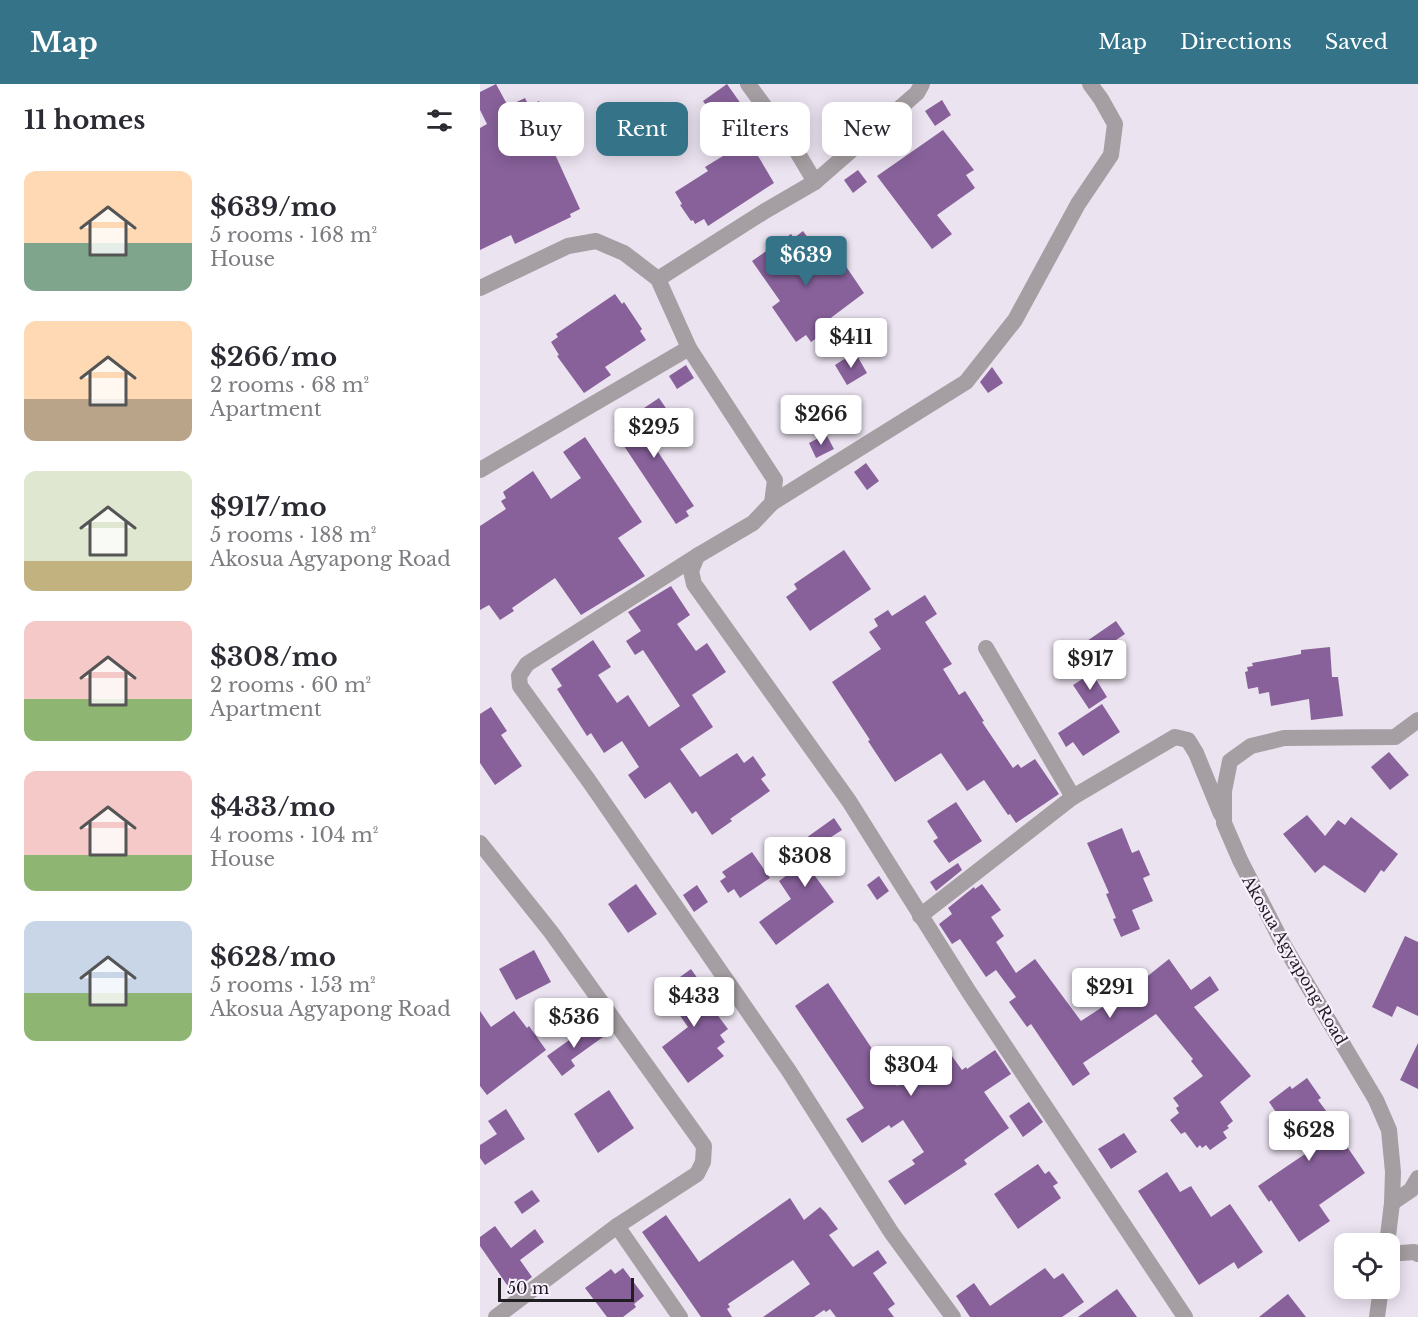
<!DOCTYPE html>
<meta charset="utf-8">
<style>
:root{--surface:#fff;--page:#f2f2f3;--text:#2b2b33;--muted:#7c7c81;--accent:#347388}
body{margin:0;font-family:"Libre Baskerville",serif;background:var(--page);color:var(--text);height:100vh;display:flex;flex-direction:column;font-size:22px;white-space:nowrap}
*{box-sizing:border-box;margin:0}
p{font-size:20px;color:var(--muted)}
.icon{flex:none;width:33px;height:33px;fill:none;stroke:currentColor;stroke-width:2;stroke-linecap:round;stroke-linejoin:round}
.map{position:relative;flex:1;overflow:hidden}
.sheet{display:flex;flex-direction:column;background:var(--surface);width:480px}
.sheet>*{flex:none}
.guide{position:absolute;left:18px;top:18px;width:570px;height:54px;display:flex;gap:12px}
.buttons{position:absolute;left:854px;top:1149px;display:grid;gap:12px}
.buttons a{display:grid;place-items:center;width:66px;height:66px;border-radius:12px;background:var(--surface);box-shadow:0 3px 15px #0003;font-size:30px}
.scale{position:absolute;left:18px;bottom:15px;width:136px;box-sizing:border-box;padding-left:6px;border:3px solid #211e23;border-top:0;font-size:16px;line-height:21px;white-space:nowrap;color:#211e23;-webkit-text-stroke:4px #f9f0fd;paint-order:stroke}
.price{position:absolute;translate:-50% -51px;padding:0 14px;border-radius:6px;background:#fff;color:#222;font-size:20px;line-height:39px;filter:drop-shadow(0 2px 3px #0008)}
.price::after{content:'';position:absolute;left:50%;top:36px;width:18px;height:14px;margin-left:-9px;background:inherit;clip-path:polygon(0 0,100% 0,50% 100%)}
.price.active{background:var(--accent);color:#fff}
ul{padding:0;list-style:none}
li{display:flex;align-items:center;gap:18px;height:150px;padding:0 24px}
li span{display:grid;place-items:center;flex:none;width:168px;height:120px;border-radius:12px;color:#555}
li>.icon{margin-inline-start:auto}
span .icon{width:72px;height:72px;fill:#fffc;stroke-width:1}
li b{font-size:26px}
h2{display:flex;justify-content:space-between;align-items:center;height:72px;padding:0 24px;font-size:26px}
.tag{padding:0 21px;border-radius:12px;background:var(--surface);box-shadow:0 3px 15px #0003;font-size:21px;line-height:54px}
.tag.active{background:var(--accent);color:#fff}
header{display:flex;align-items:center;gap:36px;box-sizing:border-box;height:84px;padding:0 30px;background:var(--accent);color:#fff}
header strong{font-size:28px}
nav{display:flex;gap:33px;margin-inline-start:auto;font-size:21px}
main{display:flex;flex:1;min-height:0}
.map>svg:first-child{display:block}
</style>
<header>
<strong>Map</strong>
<nav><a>Map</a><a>Directions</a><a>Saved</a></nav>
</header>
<main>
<section class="sheet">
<h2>11 homes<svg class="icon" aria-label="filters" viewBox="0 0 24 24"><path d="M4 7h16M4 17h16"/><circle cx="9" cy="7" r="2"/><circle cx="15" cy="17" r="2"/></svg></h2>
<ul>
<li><span style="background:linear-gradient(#ffd9b3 60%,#7fa58c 0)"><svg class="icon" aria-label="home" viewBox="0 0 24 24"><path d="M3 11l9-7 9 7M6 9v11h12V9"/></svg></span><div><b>$639/mo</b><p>5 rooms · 168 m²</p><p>House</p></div></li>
<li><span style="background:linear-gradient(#ffd9b3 65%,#b9a48a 0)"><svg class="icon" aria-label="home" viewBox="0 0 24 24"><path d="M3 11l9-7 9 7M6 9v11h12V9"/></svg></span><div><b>$266/mo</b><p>2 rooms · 68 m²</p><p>Apartment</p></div></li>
<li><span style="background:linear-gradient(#dfe7d0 75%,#c2b280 0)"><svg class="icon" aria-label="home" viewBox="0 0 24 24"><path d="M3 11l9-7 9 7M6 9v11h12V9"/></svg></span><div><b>$917/mo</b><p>5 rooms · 188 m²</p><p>Akosua Agyapong Road</p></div></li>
<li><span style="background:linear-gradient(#f6c9c9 65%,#8fb573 0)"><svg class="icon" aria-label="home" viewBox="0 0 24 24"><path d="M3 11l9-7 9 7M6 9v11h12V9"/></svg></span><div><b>$308/mo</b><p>2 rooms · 60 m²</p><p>Apartment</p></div></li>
<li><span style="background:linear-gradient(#f6c9c9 70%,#8fb573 0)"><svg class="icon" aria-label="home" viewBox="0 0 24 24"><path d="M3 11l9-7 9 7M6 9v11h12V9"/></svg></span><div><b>$433/mo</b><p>4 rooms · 104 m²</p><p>House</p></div></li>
<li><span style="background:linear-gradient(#c9d6e8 60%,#8fb573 0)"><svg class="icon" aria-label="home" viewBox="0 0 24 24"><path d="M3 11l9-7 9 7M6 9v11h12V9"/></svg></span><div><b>$628/mo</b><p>5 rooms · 153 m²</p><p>Akosua Agyapong Road</p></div></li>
</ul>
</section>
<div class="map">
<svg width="938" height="1233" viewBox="0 0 938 1233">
<rect width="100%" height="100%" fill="#ebe3f0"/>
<!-- building -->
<g fill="#88619b">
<polygon points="16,0 28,22 45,14 49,22 59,17 80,62 73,66 100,125 90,130 91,133 35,160 31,151 0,166 0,44 7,40 0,26 0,8"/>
<polygon points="247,0 280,47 268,55 294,99 228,142 224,135 215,140 213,136 211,137 200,121 202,120 195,108 228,87 225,83 256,64 223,17"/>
<polygon points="462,16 471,31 455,42 445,27"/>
<polygon points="463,46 494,86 486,91 495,104 457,131 472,150 452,165 397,92"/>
<polygon points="378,86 387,98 373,109 364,96"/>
<polygon points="323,147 353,189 365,181 384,209 348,236 353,243 331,258 326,251 316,258 292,223 300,217 272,177 311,150 314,154"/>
<polygon points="135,210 142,220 144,218 162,245 160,247 166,256 125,283 131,291 104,309 77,272 79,271 71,258 78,253 76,250"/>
<polygon points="375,268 387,289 367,301 355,281"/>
<polygon points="206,281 214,294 197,305 189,292"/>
<polygon points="512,283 523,299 508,309 500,298"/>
<polygon points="179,314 192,333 166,350 214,422 206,427 209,432 196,440 134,347 162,328 161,326"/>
<polygon points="346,350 354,365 336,374 329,359"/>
<polygon points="105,353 162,438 138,454 165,492 101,531 75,494 32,524 34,527 20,536 9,521 0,526 0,442 26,425 21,417 26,414 23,408 53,387 71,415 101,394 83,368"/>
<polygon points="386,379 399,397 387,406 374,388"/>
<polygon points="364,466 391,505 330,547 306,513 317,505 314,500"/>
<polygon points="191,502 210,531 197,540 216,567 227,559 246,588 212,611 233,643 200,665 220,693 257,669 264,679 273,672 286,691 281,695 290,707 250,735 252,737 232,751 216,727 212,730 190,698 165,715 148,691 159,683 142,657 124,669 111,649 107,652 77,605 82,602 71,585 113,556 131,583 118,591 137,619 148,611 169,643 200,622 163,566 155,571 146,557 161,547 148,528"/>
<polygon points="445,511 457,530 445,538 472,580 463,585 479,611 485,607 504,637 502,638 533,684 538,680 541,684 555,675 579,710 536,739 530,730 528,731 504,696 487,707 461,669 415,698 388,657 390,656 352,598 401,565 389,548 398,542 394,535 408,526 412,532"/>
<polygon points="636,537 645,550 602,579 594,566"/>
<polygon points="850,563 852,593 858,593 863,632 831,636 829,615 791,622 789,608 779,610 778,603 768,605 765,588 768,587 767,583 773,582 772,579 821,570 821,566"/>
<polygon points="612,589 627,613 609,625 593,601"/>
<polygon points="622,620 640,648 603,672 593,658 586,663 578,649"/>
<polygon points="11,623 27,647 21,651 42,682 15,701 0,679 0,630"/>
<polygon points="909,668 929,691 910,706 891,683"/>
<polygon points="476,718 502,757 469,779 453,757 458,754 447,737"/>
<polygon points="827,731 845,752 858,736 865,741 871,733 918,770 904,788 901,786 885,809 844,781 835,789 803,750"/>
<polygon points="354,734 362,746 348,755 361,773 335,792 354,818 296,861 279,838 311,815 299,797 329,775 328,772 336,767 326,754"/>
<polygon points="642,744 652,769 659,766 670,791 663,794 673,817 652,826 660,845 641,853 633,835 636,834 626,810 629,809 607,759"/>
<polygon points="272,768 290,794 260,814 254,805 248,809 240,797 246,793 242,788"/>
<polygon points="478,779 482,786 456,807 450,798"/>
<polygon points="399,792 409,807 397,816 387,801"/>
<polygon points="156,800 177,830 148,849 128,820"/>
<polygon points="502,800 521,826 511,833 524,852 516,858 536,889 555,875 601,937 659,899 689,875 711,906 730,892 739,906 714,923 771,992 740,1018 753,1037 747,1042 749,1044 743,1048 747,1054 730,1066 726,1061 722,1064 720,1061 717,1064 705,1048 701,1050 690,1036 699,1029 696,1024 699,1022 693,1014 723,992 711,977 713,975 676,930 603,979 610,990 593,1002 551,940 547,943 529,918 536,913 516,886 506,893 480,855 472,860 459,840 472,830 468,824 494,803 495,805"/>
<polygon points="217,801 228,818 214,828 203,811"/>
<polygon points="925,852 938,858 938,932 917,922 912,933 892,923"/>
<polygon points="54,866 71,898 36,916 19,885"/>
<polygon points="211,885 225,905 221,909 248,945 240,951 245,958 237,964 244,972 208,999 182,963 208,943 182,906"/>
<polygon points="348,899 417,1002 428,995 429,997 469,968 482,986 486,983 487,985 515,966 531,990 504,1008 529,1044 484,1076 487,1080 425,1121 408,1097 435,1080 432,1076 444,1068 423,1036 411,1044 409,1041 382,1059 366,1035 384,1024 315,922"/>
<polygon points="0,927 11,943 34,927 47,944 49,942 66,966 7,1011 0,1002"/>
<polygon points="113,939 123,953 91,976 95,982 82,992 67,972"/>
<polygon points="938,959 938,1005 920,996"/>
<polygon points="827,994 841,1014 838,1016 858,1043 855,1045 885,1089 839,1121 850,1137 819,1158 791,1116 789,1118 778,1102 825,1070 789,1018 810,1002 812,1005"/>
<polygon points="129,1006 154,1044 118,1069 94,1030"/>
<polygon points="549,1018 563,1038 543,1053 529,1032"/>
<polygon points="26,1025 45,1055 5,1081 0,1074 0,1061 17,1050 8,1037"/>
<polygon points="644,1049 657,1068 631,1085 618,1065"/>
<polygon points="558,1080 565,1090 569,1087 578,1099 573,1102 581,1114 538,1145 514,1110"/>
<polygon points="687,1088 700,1108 711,1102 731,1133 750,1120 783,1168 758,1185 754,1178 719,1201 658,1107"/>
<polygon points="52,1106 60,1117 42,1130 34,1118"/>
<polygon points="310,1114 324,1136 340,1123 346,1129 358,1145 349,1151 373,1183 398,1166 407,1179 393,1189 415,1220 408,1225 414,1233 356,1233 350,1225 346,1228 344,1226 334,1233 283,1233 330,1200 313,1176 248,1220 250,1223 247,1225 252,1233 221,1233 162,1148 186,1131 219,1178"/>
<polygon points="15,1142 31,1164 55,1145 64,1158 40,1176 52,1193 32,1208 0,1162 0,1153"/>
<polygon points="143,1184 164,1212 154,1220 156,1223 143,1233 127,1233 105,1204 131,1185 135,1190"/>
<polygon points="565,1184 574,1195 583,1189 604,1218 582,1233 490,1233 476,1212 494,1199 510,1222"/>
<polygon points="637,1205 657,1233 598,1233"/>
<polygon points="808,1210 826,1233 779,1233"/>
</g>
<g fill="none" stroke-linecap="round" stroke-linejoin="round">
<!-- minor -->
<g stroke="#a59ea2" stroke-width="16">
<polyline points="335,98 437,9 442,0"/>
<polyline points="178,195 285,127 335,98 313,61 268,0"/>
<polyline points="0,204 88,162 116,157 144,169 178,195 209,264 295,396 292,419 273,439 217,472 211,487 214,500 369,717 489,908 705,1233"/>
<polyline points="0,386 209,264"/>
<polyline points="292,419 486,298 535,236 598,120 631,71 635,40 621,15 610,0"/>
<polyline points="217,472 47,580 39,592 40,602 109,697 309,987 411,1148 473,1233"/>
<polyline points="506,564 593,713"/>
<polyline points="0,759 71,848 224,1062 223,1078 217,1090 137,1142 16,1233"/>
<polyline points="440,832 593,713 695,653 708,656 716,669 741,730"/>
<polyline points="912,1119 931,1106 938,1094"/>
<polyline points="137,1142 200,1233"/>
<polyline points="907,1160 912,1119 913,1088 909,1046 896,1016 803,860 760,776 744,739 744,707 750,677 771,662 804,654 915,653 938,636"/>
<polyline points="909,1170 934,1168 938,1170"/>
<polyline points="897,1233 901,1204"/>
</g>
</g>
<g text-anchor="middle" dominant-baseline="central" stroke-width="4.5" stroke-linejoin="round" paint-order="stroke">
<!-- street labels -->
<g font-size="16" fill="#211e23" stroke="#f9f0fd">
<text transform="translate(815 876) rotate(60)">Akosua Agyapong Road</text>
</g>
</g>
</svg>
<div class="buttons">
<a><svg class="icon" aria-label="locate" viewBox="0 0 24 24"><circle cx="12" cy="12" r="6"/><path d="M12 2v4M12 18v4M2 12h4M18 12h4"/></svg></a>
</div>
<div class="scale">50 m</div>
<b class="price active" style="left:326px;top:203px">$639</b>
<b class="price" style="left:371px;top:285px">$411</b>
<b class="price" style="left:341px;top:362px">$266</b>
<b class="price" style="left:174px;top:375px">$295</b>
<b class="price" style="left:610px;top:607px">$917</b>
<b class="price" style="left:325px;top:804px">$308</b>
<b class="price" style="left:630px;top:935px">$291</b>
<b class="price" style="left:214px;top:944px">$433</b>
<b class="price" style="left:94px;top:965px">$536</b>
<b class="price" style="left:431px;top:1013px">$304</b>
<b class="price" style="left:829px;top:1078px">$628</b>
<div class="guide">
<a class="tag">Buy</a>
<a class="tag active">Rent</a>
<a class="tag">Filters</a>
<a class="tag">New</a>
</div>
</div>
</main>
